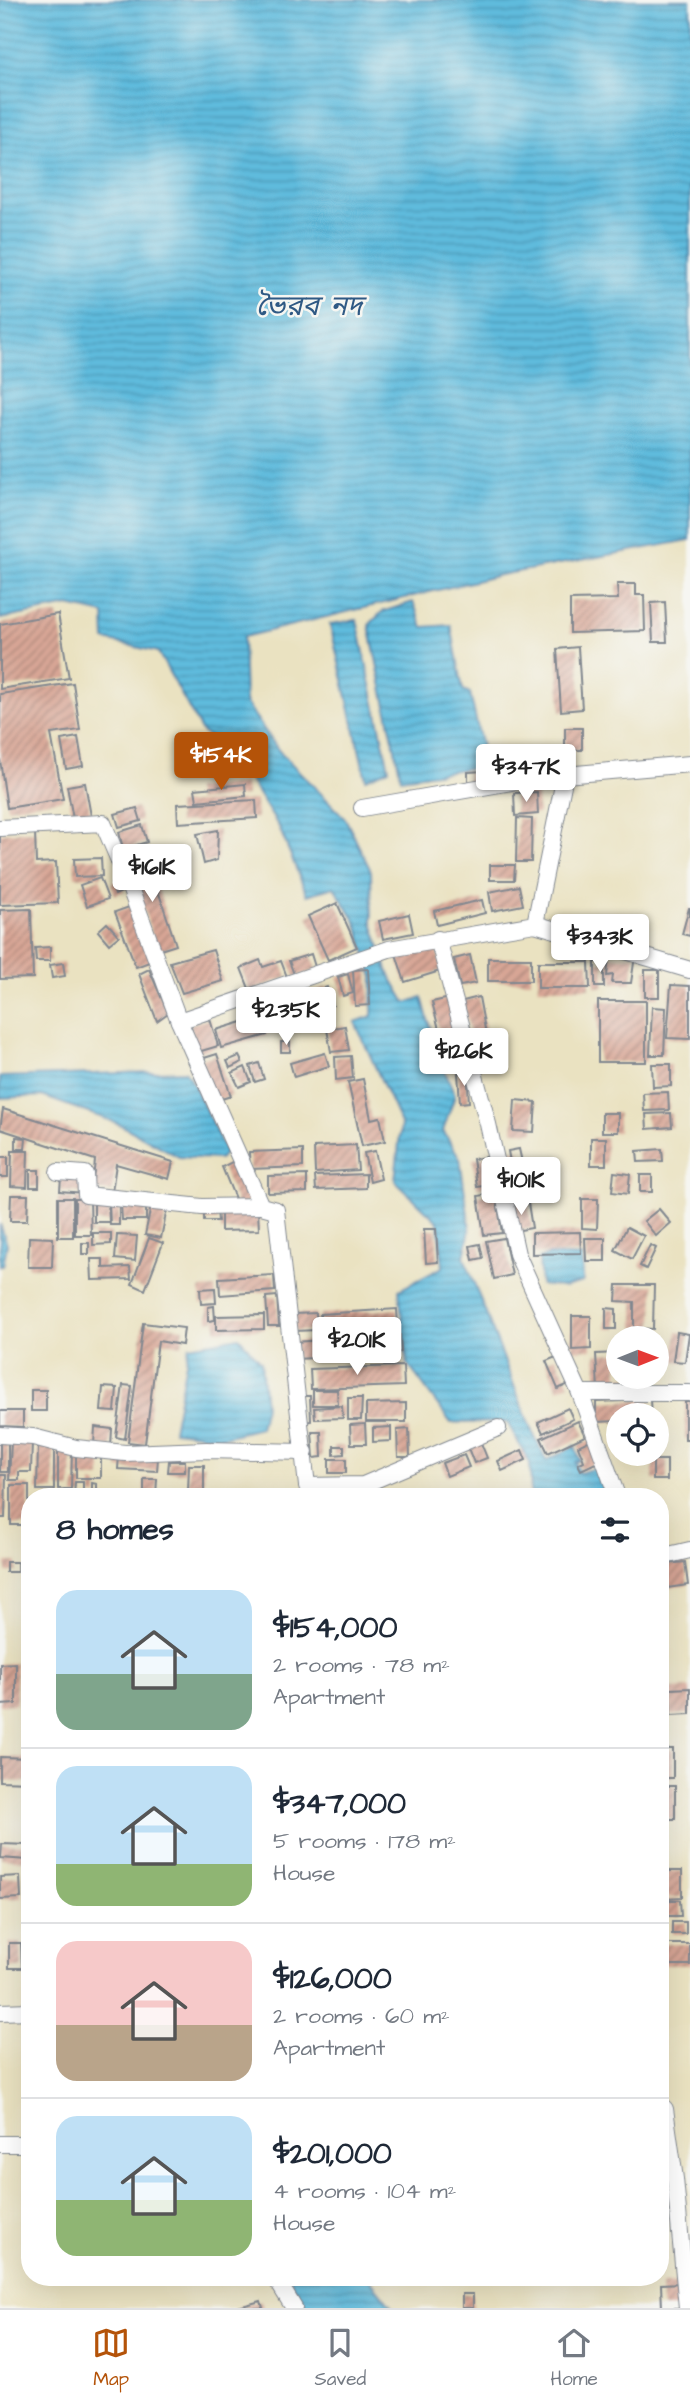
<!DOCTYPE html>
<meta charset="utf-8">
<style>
:root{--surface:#fff;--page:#f6f6f7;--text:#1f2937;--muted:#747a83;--line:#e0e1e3;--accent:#b45309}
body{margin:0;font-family:"Architects Daughter","Noto Sans Bengali",sans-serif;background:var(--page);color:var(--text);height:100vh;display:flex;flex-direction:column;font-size:26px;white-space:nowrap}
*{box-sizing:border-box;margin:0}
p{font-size:23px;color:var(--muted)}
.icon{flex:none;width:38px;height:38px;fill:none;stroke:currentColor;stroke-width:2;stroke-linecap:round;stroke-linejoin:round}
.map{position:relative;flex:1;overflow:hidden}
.details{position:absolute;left:21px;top:1488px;width:648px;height:798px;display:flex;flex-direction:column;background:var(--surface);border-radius:28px;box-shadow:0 7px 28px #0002}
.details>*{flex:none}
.needle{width:46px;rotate:89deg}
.fabs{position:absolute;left:606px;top:1326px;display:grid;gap:14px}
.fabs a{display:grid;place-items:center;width:63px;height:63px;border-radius:50%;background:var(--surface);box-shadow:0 7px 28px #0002;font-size:35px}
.price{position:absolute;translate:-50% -60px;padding:0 16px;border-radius:7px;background:#fff;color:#222;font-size:23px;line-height:46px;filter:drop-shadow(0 2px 4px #0008)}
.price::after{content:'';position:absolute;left:50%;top:42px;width:21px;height:16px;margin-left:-10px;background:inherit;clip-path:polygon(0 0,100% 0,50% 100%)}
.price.active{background:var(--accent);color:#fff}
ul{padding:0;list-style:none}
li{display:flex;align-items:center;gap:21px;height:175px;padding:0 35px}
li+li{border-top:2px solid var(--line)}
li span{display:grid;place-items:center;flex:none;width:196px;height:140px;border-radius:21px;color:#555}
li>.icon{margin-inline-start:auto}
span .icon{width:84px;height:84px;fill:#fffc;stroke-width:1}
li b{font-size:30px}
h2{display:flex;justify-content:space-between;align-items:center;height:84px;padding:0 35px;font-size:30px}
.menu{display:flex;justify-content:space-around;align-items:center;height:98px;border-top:2px solid var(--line);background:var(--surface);font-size:19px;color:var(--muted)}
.menu a{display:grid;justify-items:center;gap:4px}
.menu .active{color:var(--accent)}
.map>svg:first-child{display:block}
</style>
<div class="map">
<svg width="690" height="2308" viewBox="0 0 690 2308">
<defs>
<pattern id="water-rules" width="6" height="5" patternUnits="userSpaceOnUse" patternTransform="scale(1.75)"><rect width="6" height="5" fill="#5fbbdd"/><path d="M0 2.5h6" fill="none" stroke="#4e98b6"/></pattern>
<pattern id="building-hatch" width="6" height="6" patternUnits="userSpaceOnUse" patternTransform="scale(1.75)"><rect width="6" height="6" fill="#d8a695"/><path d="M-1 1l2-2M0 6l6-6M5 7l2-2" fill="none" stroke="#ae887d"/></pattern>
</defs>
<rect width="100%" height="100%" fill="#f6f6f2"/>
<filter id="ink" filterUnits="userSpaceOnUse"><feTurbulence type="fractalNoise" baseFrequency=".0143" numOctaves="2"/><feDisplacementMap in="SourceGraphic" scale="14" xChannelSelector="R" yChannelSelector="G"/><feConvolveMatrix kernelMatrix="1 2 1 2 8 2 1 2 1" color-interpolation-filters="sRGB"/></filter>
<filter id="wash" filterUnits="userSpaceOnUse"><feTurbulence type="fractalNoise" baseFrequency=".00686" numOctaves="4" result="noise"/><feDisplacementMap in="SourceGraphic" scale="28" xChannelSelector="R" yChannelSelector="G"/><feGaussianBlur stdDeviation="1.57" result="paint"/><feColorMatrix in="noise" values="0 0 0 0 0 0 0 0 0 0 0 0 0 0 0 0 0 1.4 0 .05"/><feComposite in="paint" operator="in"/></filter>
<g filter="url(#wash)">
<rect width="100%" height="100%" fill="#eae2c1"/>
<!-- water -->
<g fill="url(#water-rules)" stroke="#3d759e" stroke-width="2">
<polygon points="0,0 690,0 690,540 500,575 243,637 245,702 279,751 345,818 371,871 372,922 387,970 406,1003 422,997 437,1053 455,1095 443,1131 460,1158 470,1229 464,1257 531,1429 546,1461 575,1446 580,1460 575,1462 579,1473 599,1467 609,1496 531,1496 530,1463 507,1422 451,1423 407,1363 399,1290 443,1267 438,1222 395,1181 401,1124 355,1022 372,1016 373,977 356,922 334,887 307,895 279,827 232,752 202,732 158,652 105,640 104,614 69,606 0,619"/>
<polygon points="413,602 423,627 451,625 463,690 470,693 486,766 401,778 369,625 382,612"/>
<polygon points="357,620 389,769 366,779 330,624"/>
<polygon points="185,1071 194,1085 226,1153 219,1159 179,1157 117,1123 42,1096 0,1098 0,1077"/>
<polygon points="0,1224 7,1244 3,1266 0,1266"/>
<polygon points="548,1255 582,1257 583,1282 564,1287 541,1285 539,1259"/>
<polygon points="239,1337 261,1362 265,1406 260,1428 224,1437 173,1431 189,1346"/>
<polygon points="289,2277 368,2277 393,2308 307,2308"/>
</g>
<g id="blocks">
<!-- building -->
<g fill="url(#building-hatch)">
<polygon points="617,584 636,584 636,595 644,595 645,631 570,633 570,600 618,599"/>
<polygon points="665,602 667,642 653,642 651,603"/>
<polygon points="58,614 69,678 0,689 0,624"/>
<polygon points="578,647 582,709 561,711 557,649"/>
<polygon points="73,683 80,730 51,734 63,799 7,808 0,760 0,694"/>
<rect x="565" y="728" width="17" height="22"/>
<polygon points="78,737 83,766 66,769 61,740"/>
<polygon points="484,771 485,785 468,786 468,772"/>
<polygon points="85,783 91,816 73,819 67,786"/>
<polygon points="245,784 246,796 197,801 195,789"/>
<polygon points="537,792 538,814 515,816 514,793"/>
<polygon points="256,800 257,818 178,823 177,804"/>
<polygon points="137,808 141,821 119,827 115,814"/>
<polygon points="517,818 532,819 531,862 516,862"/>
<polygon points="142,825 147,842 123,849 119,832"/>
<polygon points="218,830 217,860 204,864 197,834"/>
<polygon points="35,831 36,863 56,862 58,903 0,905 0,833"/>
<polygon points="147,857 176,945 157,951 129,863"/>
<polygon points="101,858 102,876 75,877 74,859"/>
<polygon points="490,865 515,865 514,880 490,880"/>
<polygon points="100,878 108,899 87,906 80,885"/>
<polygon points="119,880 124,891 115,895 111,883"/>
<polygon points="519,886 523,905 492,911 489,892"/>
<polygon points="482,900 485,913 437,925 434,911"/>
<polygon points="337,903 357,947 328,960 308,916"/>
<polygon points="132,906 152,961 136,967 115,912"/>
<polygon points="689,908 690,908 690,936 682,934"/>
<polygon points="31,909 33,978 0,979 0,910"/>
<polygon points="409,914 413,933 383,939 379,921"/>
<polygon points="107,923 119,936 109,944 98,931"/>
<polygon points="434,942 443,970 405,982 396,954"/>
<polygon points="50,947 50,961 36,961 35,948"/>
<polygon points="213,950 223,981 182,993 170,962"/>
<polygon points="311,954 316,970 295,977 289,961"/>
<polygon points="470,955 476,983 460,986 454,959"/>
<polygon points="635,956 631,983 612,983 613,975 607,976 609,957"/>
<rect x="488" y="958" width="43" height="23"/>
<polygon points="260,960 263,967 281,961 287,977 250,991 241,968"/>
<polygon points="538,962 589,962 590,988 538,988"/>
<rect x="595" y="962" width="9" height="25"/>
<polygon points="63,963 65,976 52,978 50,965"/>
<polygon points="149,969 168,1013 157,1021 139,974"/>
<polygon points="368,969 370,1005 355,1006 353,970"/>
<rect x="645" y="970" width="14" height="27"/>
<polygon points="348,974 353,993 343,996 338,977"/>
<polygon points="671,985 690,986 690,1039 667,1038"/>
<polygon points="327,987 333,1005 286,1021 280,1003"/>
<polygon points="277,996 280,1007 258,1013 255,1003"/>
<polygon points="479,997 487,1040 472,1043 463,1001"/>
<polygon points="450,998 459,1033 441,1037 432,1002"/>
<rect x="598" y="1001" width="48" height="61"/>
<polygon points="652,1007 666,1008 664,1055 650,1055"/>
<polygon points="262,1016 267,1035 221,1048 216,1030"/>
<polygon points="210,1019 218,1046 198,1052 190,1024"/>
<polygon points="345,1026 349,1050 331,1052 327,1029"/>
<rect x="281" y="1042" width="9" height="10"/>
<polygon points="457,1043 463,1065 451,1068 445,1046"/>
<polygon points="325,1053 329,1066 294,1077 290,1063"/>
<polygon points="217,1054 231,1096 215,1101 201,1059"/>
<polygon points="239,1056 242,1062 230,1068 227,1061"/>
<polygon points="351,1056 353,1078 336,1080 335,1057"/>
<polygon points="259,1063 264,1079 255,1082 250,1066"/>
<polygon points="652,1064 671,1064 671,1086 653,1087"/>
<polygon points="245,1067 251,1082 239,1087 232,1073"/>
<polygon points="467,1072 469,1102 460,1103 458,1073"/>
<polygon points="363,1079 371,1119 380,1117 385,1141 362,1146 348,1082"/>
<polygon points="668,1092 669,1110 644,1111 643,1093"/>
<polygon points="515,1100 536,1102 534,1132 513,1131"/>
<polygon points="3,1109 173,1162 169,1179 116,1164 112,1192 92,1190 95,1160 0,1129"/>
<rect x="602" y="1113" width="16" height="19"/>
<polygon points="671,1113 672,1127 647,1129 646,1114"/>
<polygon points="16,1137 26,1138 25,1149 16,1149"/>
<rect x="591" y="1138" width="15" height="27"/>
<polygon points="356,1145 358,1170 315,1173 314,1147"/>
<polygon points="519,1149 524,1171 512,1173 508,1151"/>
<polygon points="662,1149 663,1161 638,1162 637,1151"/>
<polygon points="303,1150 303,1167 250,1169 249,1152"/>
<polygon points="12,1151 28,1151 27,1187 11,1186"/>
<polygon points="375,1151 381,1179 370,1182 364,1153"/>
<rect x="0" y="1157" width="8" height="20"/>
<polygon points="487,1157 490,1185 477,1187 473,1159"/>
<polygon points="236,1160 253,1199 238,1206 222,1167"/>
<rect x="30" y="1170" width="9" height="17"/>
<polygon points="614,1172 630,1174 628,1194 612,1192"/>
<polygon points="366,1174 366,1188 316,1190 315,1176"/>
<polygon points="307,1175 307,1192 268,1193 268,1176"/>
<rect x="640" y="1175" width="12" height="17"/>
<polygon points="61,1177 85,1178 84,1193 60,1191"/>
<polygon points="519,1180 536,1182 535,1197 518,1196"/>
<polygon points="496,1193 502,1233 484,1235 478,1196"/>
<polygon points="11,1195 28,1195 27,1221 10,1221"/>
<rect x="58" y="1198" width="15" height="39"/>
<polygon points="75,1199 90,1199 91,1235 75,1235"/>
<polygon points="94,1199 108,1199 109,1222 94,1222"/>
<polygon points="582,1199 598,1199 597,1229 582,1228"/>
<polygon points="109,1202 119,1202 119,1225 110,1225"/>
<polygon points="528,1203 532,1228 514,1231 510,1205"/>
<polygon points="146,1204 146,1220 122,1220 121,1205"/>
<polygon points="151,1206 167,1209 161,1238 145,1235"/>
<polygon points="659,1209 671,1223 656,1236 644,1221"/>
<polygon points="204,1210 217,1210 218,1221 204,1221"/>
<polygon points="258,1211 259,1230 221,1231 221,1212"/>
<polygon points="627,1227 644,1236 632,1259 615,1250"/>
<polygon points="424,1229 436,1229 438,1262 426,1263"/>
<polygon points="580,1232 581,1253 532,1254 532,1233"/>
<polygon points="93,1233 111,1233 111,1244 93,1245"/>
<polygon points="117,1235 137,1236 135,1261 115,1259"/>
<polygon points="29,1237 53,1238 52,1267 28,1267"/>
<polygon points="149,1238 163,1243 145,1290 132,1284"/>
<polygon points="504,1238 512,1275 494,1279 486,1241"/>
<polygon points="585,1238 605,1238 605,1261 586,1261"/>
<rect x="82" y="1243" width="7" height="11"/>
<polygon points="480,1244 483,1258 473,1260 470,1246"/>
<polygon points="650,1245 656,1248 646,1269 640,1266"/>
<polygon points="91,1259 103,1259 103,1268 130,1267 131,1279 92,1280"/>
<polygon points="274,1275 275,1291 220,1295 219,1278"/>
<polygon points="617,1285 654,1285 653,1329 634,1328 634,1302 616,1301"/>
<polygon points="215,1288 216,1303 201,1304 200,1289"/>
<polygon points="277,1296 279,1326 268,1326 266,1297"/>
<polygon points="214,1306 215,1320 208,1321 208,1307"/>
<polygon points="606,1308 616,1309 616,1329 606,1329"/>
<polygon points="397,1309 398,1326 321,1331 320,1314"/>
<polygon points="316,1313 317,1330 295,1331 294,1314"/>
<polygon points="264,1315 264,1329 216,1330 216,1316"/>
<polygon points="572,1316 591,1316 591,1349 572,1350"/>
<polygon points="143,1323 184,1328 182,1345 158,1341 145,1444 128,1442"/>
<polygon points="677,1332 689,1334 685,1362 673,1361"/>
<polygon points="400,1335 401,1352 351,1355 350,1338"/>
<polygon points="348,1338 350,1356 296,1359 295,1342"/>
<polygon points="618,1353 618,1377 628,1377 629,1388 598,1389 596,1354"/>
<polygon points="556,1357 569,1384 558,1389 546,1361"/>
<polygon points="403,1366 404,1386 311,1389 310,1369"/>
<polygon points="123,1385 132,1386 125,1439 116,1437"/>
<polygon points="103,1387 117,1388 115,1412 101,1411"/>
<rect x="31" y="1390" width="15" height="21"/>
<polygon points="313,1390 337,1390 338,1405 313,1405"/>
<polygon points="304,1396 310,1396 311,1421 305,1422"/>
<polygon points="348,1398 362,1398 361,1420 348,1420"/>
<polygon points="650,1400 651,1416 618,1416 618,1421 596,1422 596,1402"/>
<rect x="685" y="1401" width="5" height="38"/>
<polygon points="406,1403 406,1422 366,1422 366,1404"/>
<polygon points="342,1406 343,1418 315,1419 314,1408"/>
<polygon points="568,1408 573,1419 543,1433 538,1422"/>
<polygon points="0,1411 23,1411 23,1427 0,1426"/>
<polygon points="578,1421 585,1436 548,1453 541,1438"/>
<polygon points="365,1424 366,1444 351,1444 350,1425"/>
<polygon points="95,1427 112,1429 111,1447 94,1445"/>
<polygon points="391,1427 391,1441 373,1442 373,1428"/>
<polygon points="409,1429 410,1457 398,1457 397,1430"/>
<polygon points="312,1432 321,1432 322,1457 314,1458"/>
<polygon points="590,1440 600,1461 581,1470 578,1464 584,1461 578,1446"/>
<rect x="0" y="1441" width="8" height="31"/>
<polygon points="11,1442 32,1442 31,1472 19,1472 19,1480 9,1480"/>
<polygon points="481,1443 487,1458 474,1463 468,1448"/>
<polygon points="38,1446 54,1446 54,1490 37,1490"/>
<polygon points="334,1446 344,1446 344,1454 334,1455"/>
<polygon points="58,1448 72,1449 71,1489 58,1489"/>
<polygon points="522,1450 526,1460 502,1471 498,1461"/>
<polygon points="76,1453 101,1454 101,1478 76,1478"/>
<polygon points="464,1455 469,1467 447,1476 442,1463"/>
<polygon points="119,1456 158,1458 157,1471 118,1469"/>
<rect x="329" y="1459" width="17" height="14"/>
<rect x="653" y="1460" width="14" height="20"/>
<polygon points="169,1461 185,1461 185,1472 168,1472"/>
<polygon points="189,1465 204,1465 204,1492 188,1492"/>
<polygon points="0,1475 6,1475 5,1518 0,1518"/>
<polygon points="144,1479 157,1479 156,1496 139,1496 139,1493 144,1493"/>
<polygon points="75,1482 83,1482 83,1496 74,1496"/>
<polygon points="92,1483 97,1484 97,1496 92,1496"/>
<rect x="11" y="1485" width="18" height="40"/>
<polygon points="371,1485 380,1486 379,1496 371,1496"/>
<rect x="310" y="1489" width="55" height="7"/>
<rect x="6" y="1562" width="11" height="10"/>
<polygon points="685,1562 688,1585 660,1589 660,1565"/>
<polygon points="16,1663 16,1704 0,1705 0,1664"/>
<polygon points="690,1688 690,1714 671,1715 670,1689"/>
<rect x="660" y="1749" width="13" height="29"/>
<polygon points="0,1757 30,1758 30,1782 0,1781"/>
<rect x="660" y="1786" width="15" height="33"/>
<polygon points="2,1844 28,1845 27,1860 1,1858"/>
<polygon points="666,1871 682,1871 682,1897 667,1898"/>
<polygon points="20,1876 21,1898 0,1899 0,1877"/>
<polygon points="662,1900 680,1900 681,1916 662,1916"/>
<rect x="672" y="1922" width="14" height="12"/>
<polygon points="9,1943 21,1943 22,1968 9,1968"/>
<rect x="663" y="1944" width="27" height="21"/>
<polygon points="682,2283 683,2308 662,2308 661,2284"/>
<rect x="462" y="2294" width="11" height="14"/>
<polygon points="261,2301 263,2308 239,2308 238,2307"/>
</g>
</g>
</g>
<g filter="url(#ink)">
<use href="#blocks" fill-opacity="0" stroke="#828890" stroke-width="2"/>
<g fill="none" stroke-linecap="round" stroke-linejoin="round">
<!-- street casing -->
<g stroke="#828890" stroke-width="18">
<g id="street">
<polyline points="362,808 523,780 565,775"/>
<polyline points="0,828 103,823 126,877 179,1021 389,949 535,924 565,775 690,764"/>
<polyline points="535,924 690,970"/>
<polyline points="438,939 488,1124 517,1254 580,1393 617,1496"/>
<polyline points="179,1021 261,1206 276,1210 307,1486 363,1485 498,1428"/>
<polyline points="58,1172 85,1174 86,1195 202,1207 261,1206"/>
<polyline points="580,1393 690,1393"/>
<polyline points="0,1435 33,1437 76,1448 125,1453 206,1450 305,1452"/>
<polyline points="660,1557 690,1550"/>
<polyline points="0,2012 30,2011"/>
<polyline points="660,2104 665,2109 675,2179 687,2308"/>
<polyline points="0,2144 30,2144"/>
<polyline points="275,2277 294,2308"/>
</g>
</g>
<!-- street -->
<use href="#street" stroke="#fff" stroke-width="16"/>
</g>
</g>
<g text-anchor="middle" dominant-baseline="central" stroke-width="5" stroke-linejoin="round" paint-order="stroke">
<!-- water labels -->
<g font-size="28" font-style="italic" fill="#2f5984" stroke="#f6f6f2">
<text x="309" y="306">ভৈরব নদ</text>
</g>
</g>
</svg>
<div class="fabs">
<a><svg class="needle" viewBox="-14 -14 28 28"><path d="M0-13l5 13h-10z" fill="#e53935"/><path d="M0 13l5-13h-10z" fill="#747a83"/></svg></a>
<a><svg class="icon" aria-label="locate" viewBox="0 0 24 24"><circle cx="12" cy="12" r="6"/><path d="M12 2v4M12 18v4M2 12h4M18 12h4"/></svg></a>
</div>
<b class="price active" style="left:221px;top:792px">$154K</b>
<b class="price" style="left:526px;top:804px">$347K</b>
<b class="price" style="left:152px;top:904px">$161K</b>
<b class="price" style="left:600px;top:974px">$343K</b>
<b class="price" style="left:286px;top:1047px">$235K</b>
<b class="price" style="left:464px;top:1088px">$126K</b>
<b class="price" style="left:521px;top:1217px">$101K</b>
<b class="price" style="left:357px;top:1377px">$201K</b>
<section class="details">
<h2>8 homes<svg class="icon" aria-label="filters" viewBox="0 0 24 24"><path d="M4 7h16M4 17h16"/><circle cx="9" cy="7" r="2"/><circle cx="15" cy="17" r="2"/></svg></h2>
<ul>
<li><span style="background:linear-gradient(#bfe0f5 60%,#7fa58c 0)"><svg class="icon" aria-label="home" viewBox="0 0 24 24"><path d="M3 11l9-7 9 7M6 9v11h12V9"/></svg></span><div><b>$154,000</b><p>2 rooms · 78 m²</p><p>Apartment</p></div></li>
<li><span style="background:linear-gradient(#bfe0f5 70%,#8fb573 0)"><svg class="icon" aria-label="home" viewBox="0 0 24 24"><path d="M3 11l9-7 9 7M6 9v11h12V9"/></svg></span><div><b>$347,000</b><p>5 rooms · 178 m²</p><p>House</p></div></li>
<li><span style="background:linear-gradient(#f6c9c9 60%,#b9a48a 0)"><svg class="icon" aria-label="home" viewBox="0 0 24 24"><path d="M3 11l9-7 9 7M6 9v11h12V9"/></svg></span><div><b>$126,000</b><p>2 rooms · 60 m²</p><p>Apartment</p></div></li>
<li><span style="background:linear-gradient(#bfe0f5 60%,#8fb573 0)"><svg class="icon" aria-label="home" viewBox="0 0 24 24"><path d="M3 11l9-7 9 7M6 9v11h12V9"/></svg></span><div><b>$201,000</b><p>4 rooms · 104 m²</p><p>House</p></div></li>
</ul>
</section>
</div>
<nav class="menu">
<a class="active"><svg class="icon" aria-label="map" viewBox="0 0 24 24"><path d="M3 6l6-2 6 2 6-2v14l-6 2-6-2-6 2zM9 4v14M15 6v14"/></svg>Map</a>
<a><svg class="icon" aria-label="saved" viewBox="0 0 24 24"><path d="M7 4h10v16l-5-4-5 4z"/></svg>Saved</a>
<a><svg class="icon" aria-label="home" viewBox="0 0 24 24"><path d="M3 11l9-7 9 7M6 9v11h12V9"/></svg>Home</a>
</nav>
